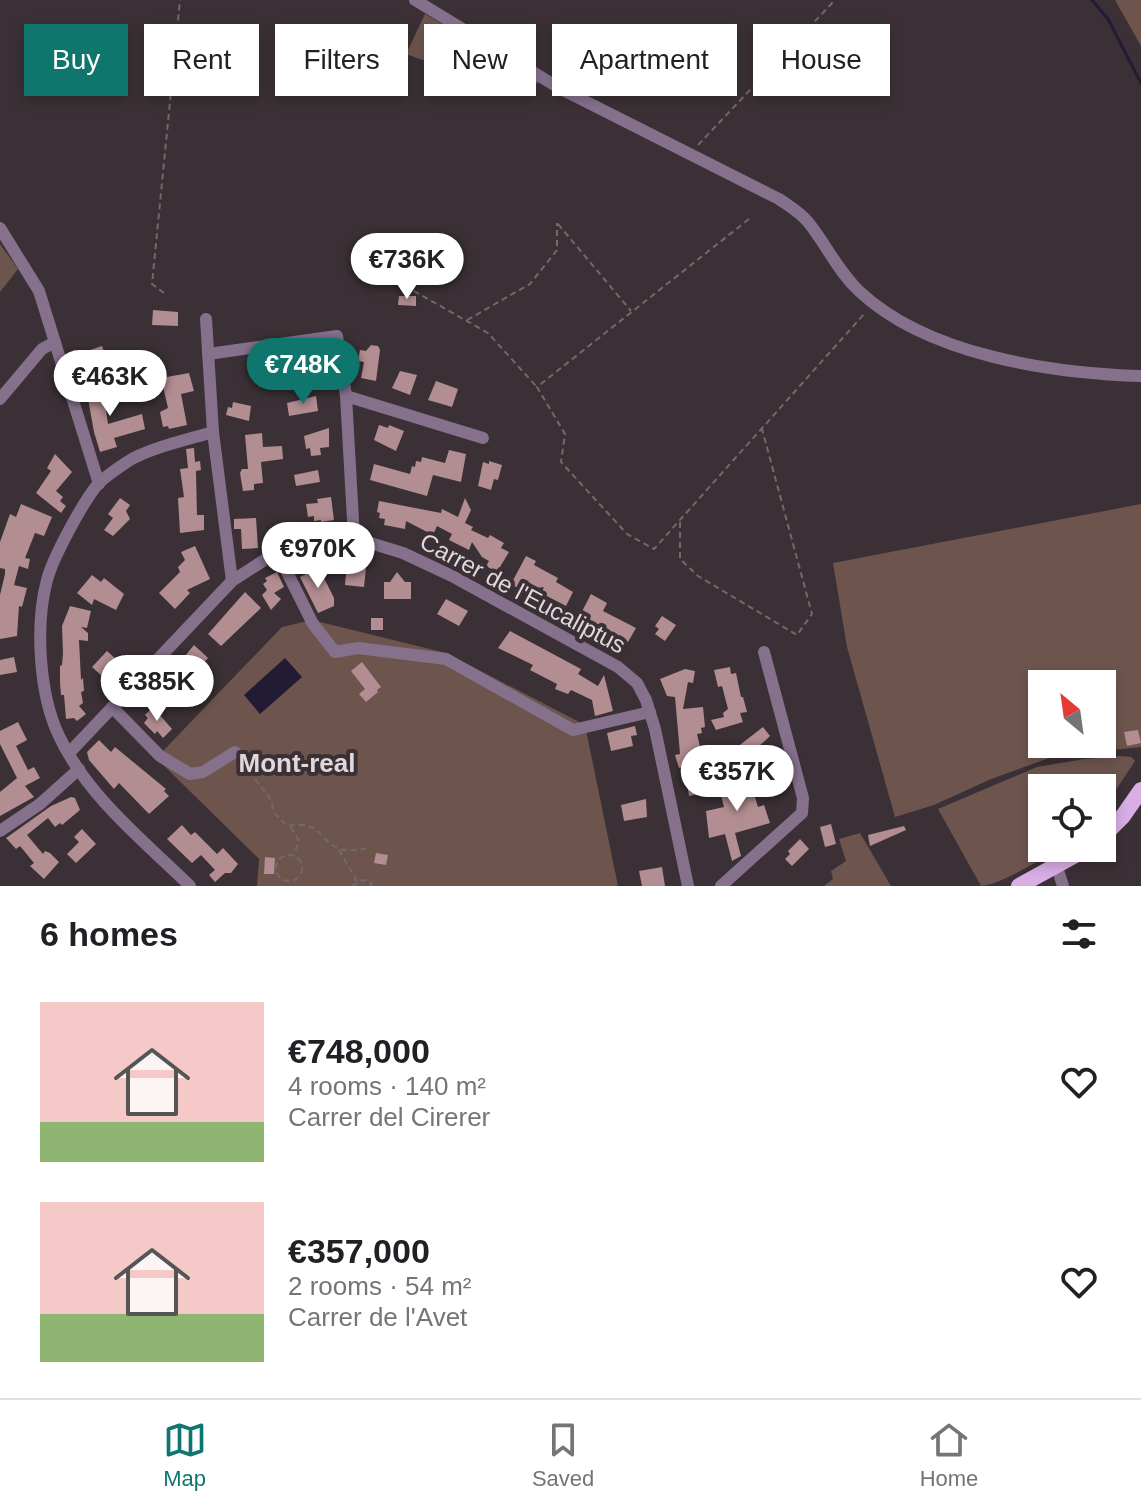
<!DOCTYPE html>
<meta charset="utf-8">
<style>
:root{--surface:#fff;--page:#f6f6f6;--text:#202124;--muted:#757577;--line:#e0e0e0;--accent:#0f766e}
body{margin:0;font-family:Helvetica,sans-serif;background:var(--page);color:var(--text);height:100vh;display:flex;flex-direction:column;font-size:30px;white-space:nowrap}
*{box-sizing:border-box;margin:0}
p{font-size:26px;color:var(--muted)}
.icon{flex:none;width:44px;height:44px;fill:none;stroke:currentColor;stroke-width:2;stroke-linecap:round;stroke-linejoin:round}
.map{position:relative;height:886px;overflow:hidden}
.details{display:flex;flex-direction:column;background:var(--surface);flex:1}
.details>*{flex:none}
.top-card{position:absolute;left:24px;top:24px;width:1094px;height:72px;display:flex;gap:16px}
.needle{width:52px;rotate:331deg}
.tools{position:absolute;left:1028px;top:670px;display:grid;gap:16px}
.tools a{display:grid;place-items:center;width:88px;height:88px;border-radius:0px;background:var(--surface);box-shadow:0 4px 12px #0003;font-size:40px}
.price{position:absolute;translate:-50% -68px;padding:0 18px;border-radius:28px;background:#fff;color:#222;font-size:26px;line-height:52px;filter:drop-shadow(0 2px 4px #0008)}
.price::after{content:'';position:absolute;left:50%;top:48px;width:24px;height:18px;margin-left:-12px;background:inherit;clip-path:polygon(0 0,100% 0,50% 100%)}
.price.current{background:var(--accent);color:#fff}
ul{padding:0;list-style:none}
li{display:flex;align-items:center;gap:24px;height:200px;padding:0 40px}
li span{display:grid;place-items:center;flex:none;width:224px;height:160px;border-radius:0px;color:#555}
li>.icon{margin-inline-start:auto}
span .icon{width:96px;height:96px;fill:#fffc;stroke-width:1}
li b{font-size:34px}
h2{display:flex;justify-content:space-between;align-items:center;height:96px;padding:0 40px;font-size:34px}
.pill{padding:0 28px;border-radius:0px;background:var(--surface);box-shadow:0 4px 12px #0003;font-size:28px;line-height:72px}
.pill.current{background:var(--accent);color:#fff}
.menu{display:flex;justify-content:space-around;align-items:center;height:112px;border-top:2px solid var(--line);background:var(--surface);font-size:22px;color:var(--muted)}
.menu a{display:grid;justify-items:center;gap:4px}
.menu .current{color:var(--accent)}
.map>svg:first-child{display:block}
</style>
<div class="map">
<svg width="1141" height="886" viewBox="0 0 1141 886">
<rect width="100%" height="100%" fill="#3a3035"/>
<!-- green -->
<g fill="#6d554e" fill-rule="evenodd">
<polygon points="1115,0 1141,0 1141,46"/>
<path d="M425,14L540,82L526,89C488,71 445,70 406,54Z"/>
<polygon points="0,244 18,269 0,292"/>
<path d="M1141,504V747L1055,756L991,779L934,805L895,817L847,647L833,563ZM1042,684H1102V744H1042Z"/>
<polygon points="316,619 320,622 446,653 585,725 618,886 257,886 259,859 150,752 162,752 282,627"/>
<path d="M1120,756L1131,757L1135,761L1102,811V788H1042V848H1059C1040,860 1002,884 981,886L938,809L1037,767L1084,759Z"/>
<polygon points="860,833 891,886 824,886 833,879 831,871 846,861 839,839"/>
</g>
<!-- water -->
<polygon fill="#211c34" points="285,658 302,677 260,714 244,695"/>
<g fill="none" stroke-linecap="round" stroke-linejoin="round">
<!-- stream -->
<polyline stroke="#211c34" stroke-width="3" points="1092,0 1108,19 1141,83"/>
</g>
<!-- building -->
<g fill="#b28d91">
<polygon points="399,296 416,296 416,306 398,305"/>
<polygon points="153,310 178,312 178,326 152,325"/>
<polygon points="371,345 378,346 380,350 376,381 361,378 364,362 358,361 360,350 366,351"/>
<polygon points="102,346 107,359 76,371 70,354 74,350 81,353"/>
<polygon points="400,371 417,375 410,395 392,388"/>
<polygon points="189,373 194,391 181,394 187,425 169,429 168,426 163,427 160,412 168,408 161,378"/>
<polygon points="118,380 120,389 110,391 112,403 105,404 108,424 142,414 145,429 114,438 117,447 100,452 94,432 87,393 102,390 101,383"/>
<polygon points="436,381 458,389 452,407 428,400"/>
<polygon points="316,396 318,411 289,416 287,403"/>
<polygon points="233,402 251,406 249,421 226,415 228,407 232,408"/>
<polygon points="379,425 388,428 389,425 404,431 396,451 374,440"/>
<polygon points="329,428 329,447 320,448 321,455 311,456 310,448 306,449 304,436"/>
<polygon points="262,433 263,447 282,446 283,459 261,462 263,483 254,484 254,490 243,491 240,473 242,469 248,469 245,435"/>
<polygon points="194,448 195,462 200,461 201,470 196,471 197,515 204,515 204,530 180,533 178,498 184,497 180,469 188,468 186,449"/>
<polygon points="449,450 466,454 461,482 433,475 427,496 370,480 374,464 410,474 412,466 415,467 416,461 421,462 422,457 445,463"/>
<polygon points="55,454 72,472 56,491 63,497 60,501 66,506 61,513 36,493 51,471 47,468"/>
<polygon points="489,461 502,465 498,480 494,479 491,490 478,486 483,462 489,464"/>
<polygon points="318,470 320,482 296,486 294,475"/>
<polygon points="331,497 334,520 321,522 321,520 314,521 314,516 308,517 306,504 318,503 317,499"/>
<polygon points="120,498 130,505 126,511 130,519 113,536 104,530 113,518 108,514"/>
<polygon points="465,498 471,510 465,523 473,527 471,530 488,538 490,535 504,543 501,548 509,552 497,572 486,566 489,561 482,557 472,542 469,550 449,540 452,534 437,526 433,535 406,521 405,529 384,525 385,519 379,518 380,513 377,512 379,501 441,513 442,509 458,517"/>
<polygon points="21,504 52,517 44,536 35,533 25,558 30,559 28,569 19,566 14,585 27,588 22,607 19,606 17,636 0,639 0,595 5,574 5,569 0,568 0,542 10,514 16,517"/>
<polygon points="256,518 258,548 242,549 241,529 234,529 234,519"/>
<polygon points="195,546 210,579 187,590 190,593 175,609 159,593 180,572 178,567 185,560 181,552"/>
<polygon points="526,556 536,561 534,565 558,578 556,582 573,592 566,606 541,593 544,587 521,590 511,584"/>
<polygon points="347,562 366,568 364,587 345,585"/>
<polygon points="319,568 334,598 334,606 318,613 300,577"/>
<polygon points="277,572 284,587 274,593 281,599 271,610 262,595 267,590 263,584 267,581 265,578"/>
<polygon points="397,572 405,582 411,582 411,599 384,599 384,582 390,582"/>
<polygon points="92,575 101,582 104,578 124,594 116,610 94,599 92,605 77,593"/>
<polygon points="245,592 261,608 221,646 208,634"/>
<polygon points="591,594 607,603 603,611 636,628 628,642 616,636 609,648 600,644 601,641 574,627"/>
<polygon points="446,599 468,611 459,626 437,614"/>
<polygon points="70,606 91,611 87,628 81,627 88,633 88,641 79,640 81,680 83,678 84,691 81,692 83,703 79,706 86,714 77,721 74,718 66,719 64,695 61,695 60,683 60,666 62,665 63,654 62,626"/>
<polygon points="662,616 676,625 665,641 655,634 659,629 655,626"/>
<rect x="371" y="618" width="12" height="12"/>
<polygon points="510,631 581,669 578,674 598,686 604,675 613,711 595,716 592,700 571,690 568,694 555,689 557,684 530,670 533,665 498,648"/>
<polygon points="194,645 208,658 171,701 158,689"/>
<polygon points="107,651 126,668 114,681 105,673 102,676 92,667"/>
<polygon points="14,657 17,672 0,675 0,660"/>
<polygon points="362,662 381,687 377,690 378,692 366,702 359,694 365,689 351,671"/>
<polygon points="730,667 731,674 736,673 741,697 743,697 747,712 740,713 743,722 716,730 711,720 724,717 723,713 728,709 722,686 718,687 714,670"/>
<polygon points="685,669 695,671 693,683 688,682 683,709 703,707 705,727 701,728 702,733 697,734 703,760 708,759 715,791 689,796 684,767 679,768 675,755 680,754 675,697 667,696 660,679"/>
<polygon points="153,707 172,729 163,738 157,731 155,734 144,723 148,718 145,715"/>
<polygon points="18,722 27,740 16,746 28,770 34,767 40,778 25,786 34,797 0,816 0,792 17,778 0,744 0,731"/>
<polygon points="635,726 637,735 631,736 633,746 611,751 607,733"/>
<polygon points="763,727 770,736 741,763 732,751"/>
<polygon points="1138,730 1141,743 1127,746 1124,732"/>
<polygon points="99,740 111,752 115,747 166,789 164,791 169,796 149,814 119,783 114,789 89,760 87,752"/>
<polygon points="747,771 758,807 764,805 770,823 735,833 741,856 732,861 725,834 709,838 706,811 724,807 721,795 733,792 729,777"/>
<polygon points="71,797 75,798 80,810 62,825 60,823 55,827 48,818 27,835 43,854 45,851 50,853 59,862 44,879 30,866 34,863 20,846 16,849 6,838 51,806"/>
<polygon points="646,799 647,817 624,821 621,805"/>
<polygon points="831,824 836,844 825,847 820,827"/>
<polygon points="182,825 191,835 195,832 217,854 223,848 238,864 231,873 225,873 215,882 209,875 215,870 201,855 192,863 167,839"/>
<polygon points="904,826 906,830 870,846 868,835"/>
<polygon points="82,829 96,844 76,863 67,854 79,842 74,837"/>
<polygon points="800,839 809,849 792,866 785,859 790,854 788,851"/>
<polygon points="376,853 388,855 386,865 374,863"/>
<polygon points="265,857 275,858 274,874 264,874"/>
<polygon points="662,867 665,886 642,886 639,871"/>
</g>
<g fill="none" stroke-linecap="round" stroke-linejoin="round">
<!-- path -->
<g stroke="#72696d" stroke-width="2" stroke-dasharray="6 4" stroke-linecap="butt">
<polyline points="698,145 835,0"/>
<polyline points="749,219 537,387 565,434 561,462 627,534 654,549 865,313"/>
<polyline points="558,224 631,311"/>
<polyline points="405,286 488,333 536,386"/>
<polyline points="164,293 152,284 180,0"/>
<polyline points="467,320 530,284 557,250 557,223"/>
<polyline points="680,522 680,559 698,576 797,635 812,614 762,429"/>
<path d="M243,763L271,800L274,813L287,826C323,820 317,840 340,849C347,852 359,849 366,849"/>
<polyline points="291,827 299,841 294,854"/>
<polyline points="339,850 358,883"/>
<circle cx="289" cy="868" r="13"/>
<polyline points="352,886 362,880 370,881 372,886"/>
</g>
<!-- minor -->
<g stroke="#86718c" stroke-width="12">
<path d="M415,0L559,88L779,199C789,206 800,212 808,222C826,244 837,270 859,291C927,355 1050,373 1141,376"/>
<polyline points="0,228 39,291 99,484"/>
<polyline points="206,319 213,432 232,581"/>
<polyline points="208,354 337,336 346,396 354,538"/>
<polyline points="346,396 483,438"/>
<polyline points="0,399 42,349 55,342"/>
<polyline points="277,552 313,624 335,652 358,648 446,659 573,730 650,712"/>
<polyline points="112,707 160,756 190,774 203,772 235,752"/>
<polyline points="69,753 232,581 286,546 326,539 354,538 403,553 452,576 618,667 637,683 646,700 655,729 688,886"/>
<polyline points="0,831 40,804 79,769"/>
<polyline points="1057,867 1063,886"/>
<path d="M190,886C144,841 87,796 59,736C39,694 35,625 47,580C53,557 83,502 98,484C106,476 118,468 127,462C146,449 190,439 213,432"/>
<polyline points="721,886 802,813 803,798 764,652"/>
</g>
<!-- major -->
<g stroke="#d8aee5" stroke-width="16">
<polyline points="1102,837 1123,816 1141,790"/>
<polyline points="1019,886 1088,848"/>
</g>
</g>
<g text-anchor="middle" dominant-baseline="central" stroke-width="8" stroke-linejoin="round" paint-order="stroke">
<!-- street labels -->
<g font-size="24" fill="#dfd9dc" stroke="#3a3035">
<text transform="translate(523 593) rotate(28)">Carrer de l'Eucaliptus</text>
</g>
<!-- neighbourhood labels -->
<g font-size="26" font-weight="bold" fill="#dfd9dc" stroke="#3a3035">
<text x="297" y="763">Mont-real</text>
</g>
</g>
</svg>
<div class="tools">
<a><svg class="needle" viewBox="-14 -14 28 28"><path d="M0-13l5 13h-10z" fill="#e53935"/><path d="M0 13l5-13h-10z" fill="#757577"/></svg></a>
<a><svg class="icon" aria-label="locate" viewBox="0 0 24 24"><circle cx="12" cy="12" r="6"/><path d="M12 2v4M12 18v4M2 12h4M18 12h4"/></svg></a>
</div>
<b class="price" style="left:407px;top:301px">€736K</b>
<b class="price current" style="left:303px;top:406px">€748K</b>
<b class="price" style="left:110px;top:418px">€463K</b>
<b class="price" style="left:318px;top:590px">€970K</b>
<b class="price" style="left:157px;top:723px">€385K</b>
<b class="price" style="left:737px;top:813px">€357K</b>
<div class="top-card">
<a class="pill current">Buy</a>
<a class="pill">Rent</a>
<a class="pill">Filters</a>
<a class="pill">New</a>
<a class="pill">Apartment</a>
<a class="pill">House</a>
</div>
</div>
<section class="details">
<h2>6 homes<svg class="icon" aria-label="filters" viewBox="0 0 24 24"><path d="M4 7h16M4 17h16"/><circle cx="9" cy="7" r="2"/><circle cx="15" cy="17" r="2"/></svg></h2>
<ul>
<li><span style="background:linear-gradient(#f6c9c9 75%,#8fb573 0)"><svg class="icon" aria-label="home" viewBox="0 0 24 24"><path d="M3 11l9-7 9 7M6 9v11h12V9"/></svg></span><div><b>€748,000</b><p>4 rooms · 140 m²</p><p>Carrer del Cirerer</p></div><svg class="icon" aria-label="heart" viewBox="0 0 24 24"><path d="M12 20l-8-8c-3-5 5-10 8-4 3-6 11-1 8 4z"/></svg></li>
<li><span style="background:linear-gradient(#f6c9c9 70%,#8fb573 0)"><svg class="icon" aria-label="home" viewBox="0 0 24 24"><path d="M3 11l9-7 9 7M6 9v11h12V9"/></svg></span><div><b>€357,000</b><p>2 rooms · 54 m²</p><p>Carrer de l'Avet</p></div><svg class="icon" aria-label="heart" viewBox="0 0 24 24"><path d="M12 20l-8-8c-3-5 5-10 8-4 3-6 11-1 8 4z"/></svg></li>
</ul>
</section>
<nav class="menu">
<a class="current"><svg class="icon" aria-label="map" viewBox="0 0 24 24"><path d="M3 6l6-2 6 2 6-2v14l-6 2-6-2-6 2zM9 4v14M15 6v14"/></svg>Map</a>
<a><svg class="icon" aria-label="saved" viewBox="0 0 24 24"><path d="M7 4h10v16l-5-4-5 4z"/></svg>Saved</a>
<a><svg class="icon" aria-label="home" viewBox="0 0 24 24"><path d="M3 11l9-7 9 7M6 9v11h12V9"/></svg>Home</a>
</nav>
